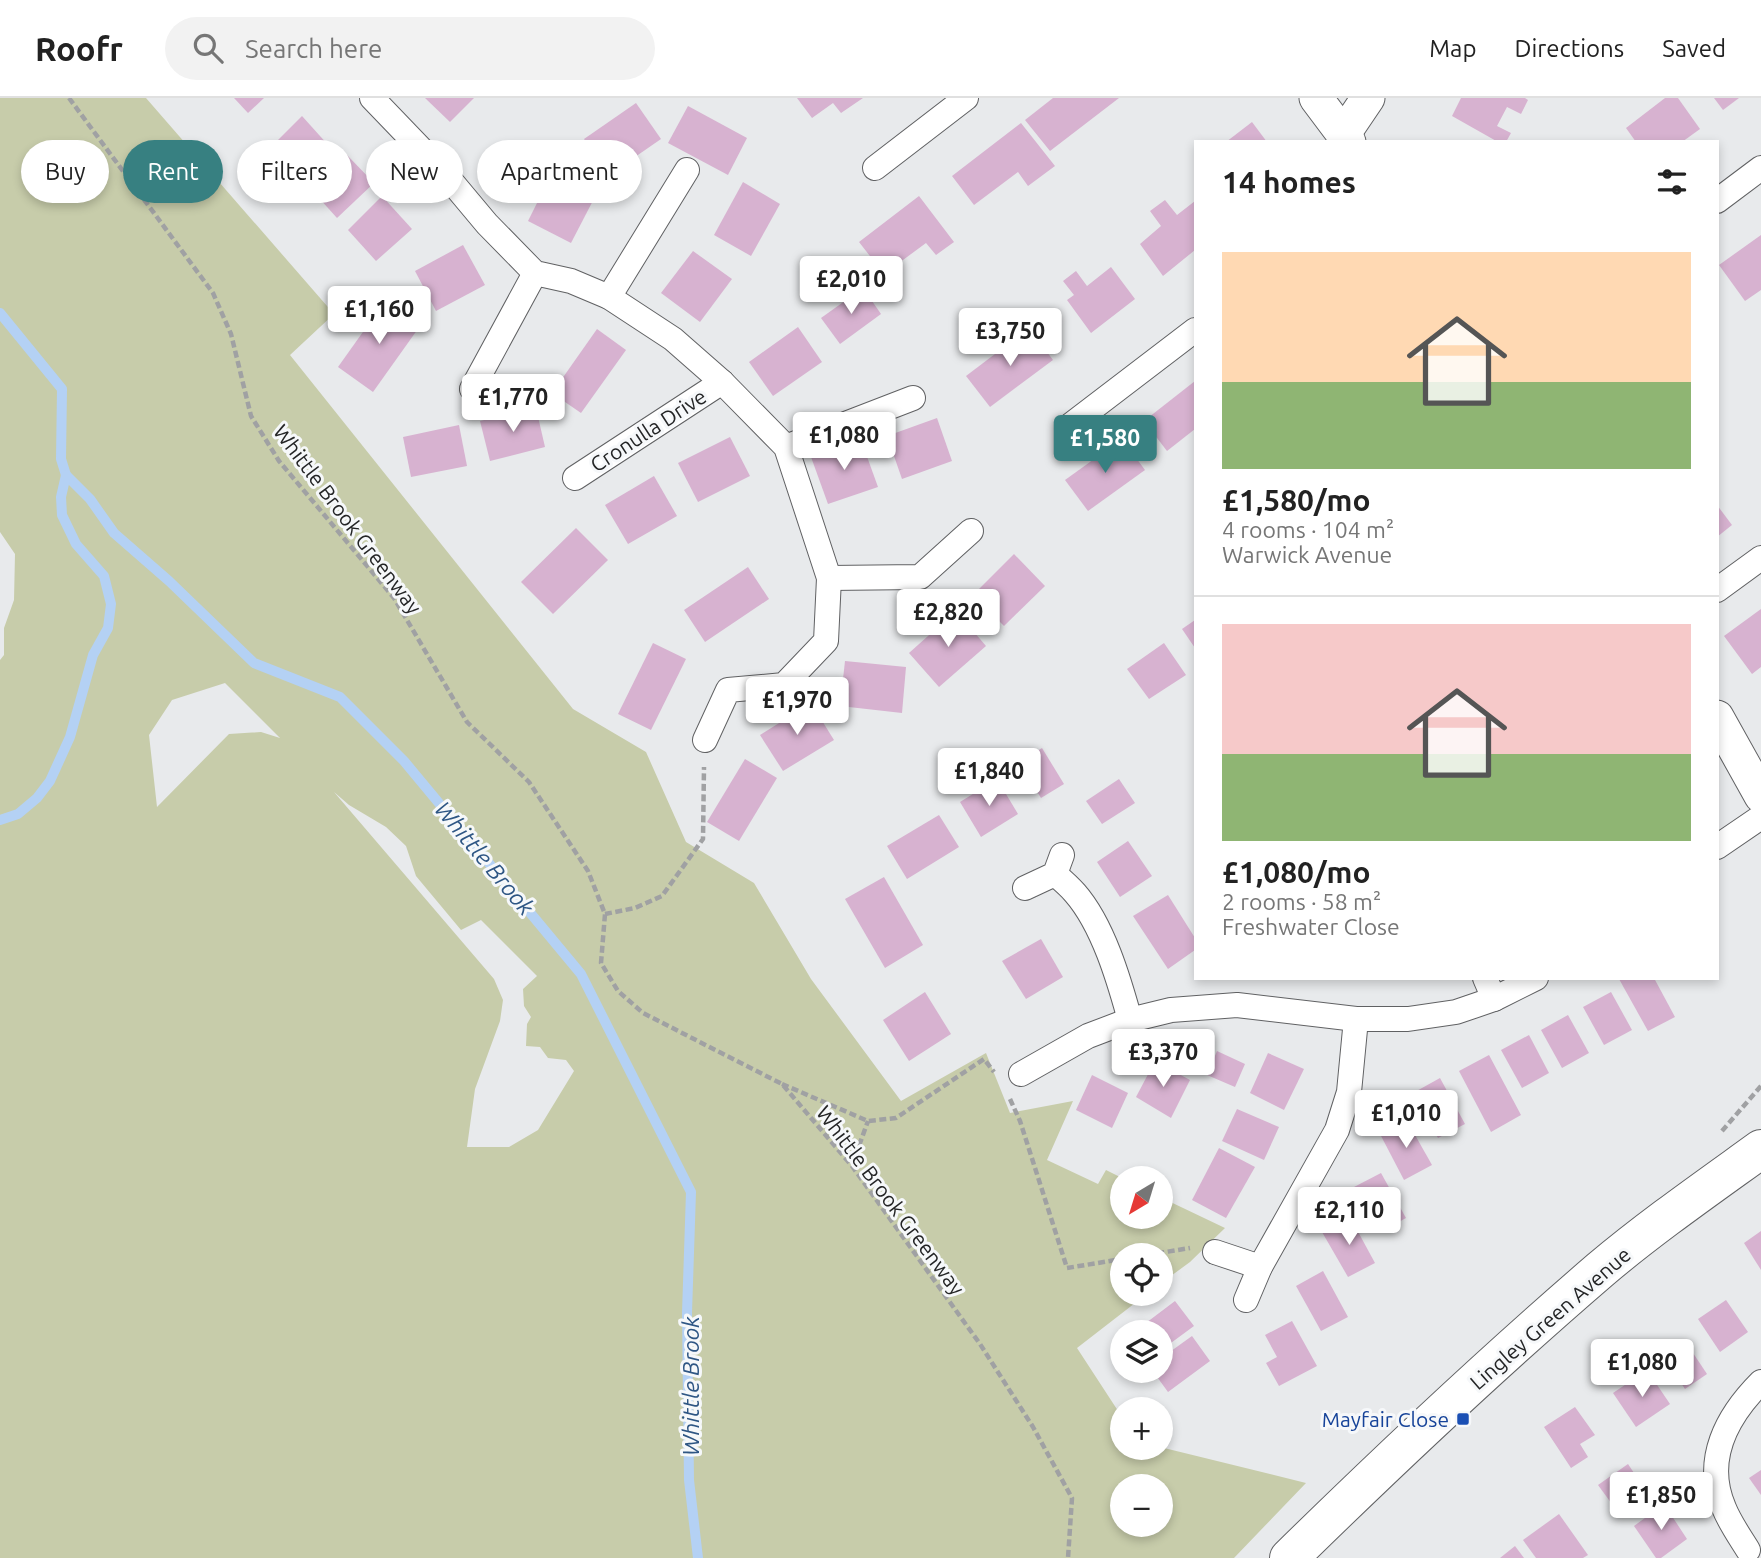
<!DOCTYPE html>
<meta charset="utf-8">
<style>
:root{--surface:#fff;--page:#f2f2f2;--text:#222;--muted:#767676;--line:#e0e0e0;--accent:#378081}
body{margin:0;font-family:Ubuntu,sans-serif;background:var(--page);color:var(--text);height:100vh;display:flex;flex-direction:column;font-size:26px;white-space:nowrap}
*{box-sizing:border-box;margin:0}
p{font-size:23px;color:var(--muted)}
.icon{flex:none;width:38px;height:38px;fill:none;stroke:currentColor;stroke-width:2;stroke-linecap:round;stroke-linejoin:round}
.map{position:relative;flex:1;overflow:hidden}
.drawer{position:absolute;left:1194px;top:42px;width:525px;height:840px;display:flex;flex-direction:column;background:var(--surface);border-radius:0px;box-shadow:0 4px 10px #0003}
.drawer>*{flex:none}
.guide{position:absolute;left:21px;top:42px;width:665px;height:63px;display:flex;gap:14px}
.needle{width:46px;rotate:218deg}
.controls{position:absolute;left:1110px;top:1068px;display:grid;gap:14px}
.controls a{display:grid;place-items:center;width:63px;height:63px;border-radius:50%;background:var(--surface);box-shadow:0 4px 10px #0003;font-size:35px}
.price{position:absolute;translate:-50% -60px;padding:0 16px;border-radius:7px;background:#fff;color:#222;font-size:23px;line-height:46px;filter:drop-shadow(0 2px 4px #0008)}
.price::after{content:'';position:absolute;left:50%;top:42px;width:21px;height:16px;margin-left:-10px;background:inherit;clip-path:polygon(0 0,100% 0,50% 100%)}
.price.active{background:var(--accent);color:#fff}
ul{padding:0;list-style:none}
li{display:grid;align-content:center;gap:14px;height:371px;padding:0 28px}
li+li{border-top:2px solid var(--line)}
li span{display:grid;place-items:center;height:217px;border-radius:0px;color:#555}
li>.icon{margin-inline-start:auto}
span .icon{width:126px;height:126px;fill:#fffc;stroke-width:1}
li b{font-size:30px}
h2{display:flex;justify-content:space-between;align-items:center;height:84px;padding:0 28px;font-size:30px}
.chip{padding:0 24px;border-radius:32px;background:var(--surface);box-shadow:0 4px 10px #0003;font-size:24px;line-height:63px}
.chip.active{background:var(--accent);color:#fff}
header{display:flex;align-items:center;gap:42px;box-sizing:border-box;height:98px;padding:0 35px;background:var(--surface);border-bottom:2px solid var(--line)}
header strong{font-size:33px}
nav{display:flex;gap:38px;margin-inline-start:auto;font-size:24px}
.search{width:490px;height:63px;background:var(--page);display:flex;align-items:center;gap:18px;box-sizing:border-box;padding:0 24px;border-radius:38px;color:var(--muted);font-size:26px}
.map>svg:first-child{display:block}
</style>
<header>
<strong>Roofr</strong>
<div class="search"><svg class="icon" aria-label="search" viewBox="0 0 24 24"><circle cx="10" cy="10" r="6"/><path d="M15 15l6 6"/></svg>Search here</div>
<nav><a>Map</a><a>Directions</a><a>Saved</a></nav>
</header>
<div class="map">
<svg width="1761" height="1460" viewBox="0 0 1761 1460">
<rect width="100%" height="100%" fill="#e8eaec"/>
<!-- green -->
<path fill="#c7ccaa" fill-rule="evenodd" d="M0,0H146L334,216L290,257L573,611L646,654L686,744L754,785L811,881L901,1003L986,955L1010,1015L1073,1003L1047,1062L1098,1086L1106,1072L1122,1080V1118H1160V1099L1225,1130L1190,1164L1160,1186V1157H1122V1195H1148L1077,1250L1122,1319V1349H1160L1306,1385L1234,1460H0V562L4,557V530L14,502L15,456L0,434ZM225,585L280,640L261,634L229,636L157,709L149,637L172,602ZM334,694L349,707L386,729L406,748L416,778L461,832L481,822L537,878L523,891L524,908L531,919L527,926L526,948L540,949L548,960L566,962L574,973L538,1032L509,1049H467L475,991L500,923L503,902L494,881ZM1122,1388H1160V1426H1122Z"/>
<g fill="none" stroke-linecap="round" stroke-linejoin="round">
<!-- stream -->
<g stroke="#b4d1f4" stroke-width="10">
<polyline points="0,215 62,291 61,361 66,377 90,401 114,435 169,483 254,565 340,599 404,663 581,876 691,1094 687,1215 689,1382 698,1460"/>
<polyline points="0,722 18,716 37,700 50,683 70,639 93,557 108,530 111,506 104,478 76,446 62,417 61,399 66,377"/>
</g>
</g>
<!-- building -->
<g fill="#d7b2d0">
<polygon points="234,0 264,0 248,15"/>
<polygon points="425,0 474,0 450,24"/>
<polygon points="797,0 863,0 841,15 833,5 812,20"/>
<polygon points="1053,0 1119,0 1050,53 1025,22"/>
<polygon points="1461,0 1525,0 1528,2 1521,16 1507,9 1497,28 1511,35 1506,44 1498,44 1452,18"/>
<polygon points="1665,0 1678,0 1700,31 1682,44 1636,44 1626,30"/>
<polygon points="1714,0 1739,0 1723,12"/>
<polygon points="636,5 661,41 609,77 584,41"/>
<polygon points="688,8 747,40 728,77 668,45"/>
<polygon points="302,18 329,48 302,74 275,45"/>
<polygon points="1252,24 1267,44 1226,44"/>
<polygon points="1021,25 1055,68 1028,88 1018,74 974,107 952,78"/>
<polygon points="346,56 374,85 337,120 310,90"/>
<polygon points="555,69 599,91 571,145 528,123"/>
<polygon points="743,84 780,106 751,158 714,137"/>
<polygon points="382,98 412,131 376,163 348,132"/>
<polygon points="919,98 954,144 936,157 926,145 884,176 859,144"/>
<polygon points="1165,102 1177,117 1195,103 1195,152 1163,178 1140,146 1161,128 1150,113"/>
<polygon points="1761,137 1761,192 1745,203 1719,167"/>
<polygon points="463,147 485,187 436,213 415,173"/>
<polygon points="693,153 732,181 700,224 661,195"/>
<polygon points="1111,169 1135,201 1091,235 1067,202 1074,197 1063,183 1076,173 1087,188"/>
<polygon points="863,190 881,216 840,246 821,220"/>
<polygon points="385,203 420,228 373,294 338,269"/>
<polygon points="798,229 822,264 773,298 749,264"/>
<polygon points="1029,230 1053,262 990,309 966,278"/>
<polygon points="597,231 626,252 581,315 552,295"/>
<polygon points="1195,283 1195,331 1167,353 1144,323"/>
<polygon points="536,310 545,349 490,363 480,323"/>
<polygon points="937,320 952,363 902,381 887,338"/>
<polygon points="459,327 467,368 411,379 403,339"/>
<polygon points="730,339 750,378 698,404 678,365"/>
<polygon points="1122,341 1145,372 1088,413 1065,382"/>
<polygon points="861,342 878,389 828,406 811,359"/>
<polygon points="654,378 677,418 628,446 605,407"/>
<polygon points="1717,407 1732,427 1717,439"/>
<polygon points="576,430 608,462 553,516 521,484"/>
<polygon points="1014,456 1045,488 1004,528 973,497"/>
<polygon points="748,469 769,501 705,544 684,512"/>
<polygon points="1761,511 1761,569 1752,576 1724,538"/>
<polygon points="956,513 986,548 939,589 909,555"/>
<polygon points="1195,522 1195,550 1182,531"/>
<polygon points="653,545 686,561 651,632 618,616"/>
<polygon points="1164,545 1186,577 1149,601 1127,571"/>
<polygon points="845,563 906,569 902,615 840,608"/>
<polygon points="811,605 834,642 783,673 760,637"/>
<polygon points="1042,650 1064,686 1041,700 1019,665"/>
<polygon points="745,661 777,680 739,743 707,724"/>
<polygon points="997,681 1018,716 981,739 960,704"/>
<polygon points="1119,681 1135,705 1102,726 1086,703"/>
<polygon points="939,717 959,749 907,781 887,748"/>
<polygon points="1128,743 1152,778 1120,799 1097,764"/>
<polygon points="884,779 923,847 885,870 845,801"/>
<polygon points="1168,797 1195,840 1195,852 1168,871 1133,818"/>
<polygon points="1041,841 1063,879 1026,901 1002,863"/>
<polygon points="1621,880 1654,880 1675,919 1648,933 1619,881"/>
<polygon points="925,894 951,936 909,963 883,922"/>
<polygon points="1611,894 1632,932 1604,947 1583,909"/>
<polygon points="1568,917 1589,955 1562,970 1541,932"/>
<polygon points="1529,937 1549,975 1522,990 1501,952"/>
<polygon points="1217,953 1245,966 1235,989 1207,977"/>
<polygon points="1268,955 1304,971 1284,1012 1250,995"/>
<polygon points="1489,957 1521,1017 1491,1034 1459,973"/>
<polygon points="1155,963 1190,982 1171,1020 1136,999"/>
<polygon points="1092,977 1128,995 1112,1030 1076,1012"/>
<polygon points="1440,980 1465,1026 1438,1040 1413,995"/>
<polygon points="1237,1011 1279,1029 1264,1062 1222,1043"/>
<polygon points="1406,1021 1432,1067 1404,1082 1380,1036"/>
<polygon points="1219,1050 1255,1069 1226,1120 1192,1102"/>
<polygon points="1381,1075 1406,1120 1379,1135 1354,1089"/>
<polygon points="1350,1119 1375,1165 1348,1179 1322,1134"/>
<polygon points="1761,1133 1761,1172 1744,1145"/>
<polygon points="1323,1173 1348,1219 1321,1233 1296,1188"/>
<polygon points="1726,1202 1748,1234 1720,1254 1698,1221"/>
<polygon points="1175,1203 1194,1228 1160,1253 1160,1234 1134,1234"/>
<polygon points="1292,1223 1317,1268 1279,1288 1266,1265 1277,1259 1265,1237"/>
<polygon points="1192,1238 1210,1263 1168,1294 1152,1272 1160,1272 1160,1261"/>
<polygon points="1685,1243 1707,1276 1685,1291 1663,1258"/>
<polygon points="1647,1272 1670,1306 1636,1329 1613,1295"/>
<polygon points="1575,1309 1595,1337 1580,1346 1588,1359 1571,1370 1544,1329"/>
<polygon points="1628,1366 1646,1393 1617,1413 1598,1387"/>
<polygon points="1761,1372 1761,1397 1749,1380"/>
<polygon points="1664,1406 1687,1441 1661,1460 1656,1460 1634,1428"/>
<polygon points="1559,1416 1588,1457 1583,1460 1536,1460 1523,1442"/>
<polygon points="1515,1448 1524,1460 1500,1460"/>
</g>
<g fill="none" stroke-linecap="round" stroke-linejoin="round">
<!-- street casing -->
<g stroke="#606163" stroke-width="26">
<g id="street">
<polyline points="372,0 446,77 487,126 535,175 571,183 609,199 673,241 722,284 786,349 829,480 826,543 784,587 728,592 705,642"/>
<polyline points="875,70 966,0"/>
<polyline points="1717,103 1761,70"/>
<polyline points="609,199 687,72"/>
<polyline points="472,291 535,175"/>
<polyline points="1068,329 1195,232"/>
<polyline points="786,349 913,300"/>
<polyline points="575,380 722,284"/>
<polyline points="829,480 920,479 971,433"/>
<polyline points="1717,492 1761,460"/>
<polyline points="1717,749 1761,719"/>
<path d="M1055,776C1062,782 1069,788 1075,795C1103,827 1119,882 1130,922"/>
<polyline points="1025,790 1055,776 1062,757"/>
<polyline points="1485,880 1494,901"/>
<polyline points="1021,976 1088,938 1130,922 1171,912 1237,907 1356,921 1408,921 1456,914 1494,901 1536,880"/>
<polyline points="1215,1154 1260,1169"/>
<polyline points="1246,1202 1260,1169 1337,1032 1349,994 1356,921"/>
<path d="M1748,1452C1740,1439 1730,1425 1724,1410C1703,1362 1727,1318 1761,1284"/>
</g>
</g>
<!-- secondary casing -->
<g stroke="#606163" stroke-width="35">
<g id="secondary">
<polyline points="1316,0 1349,44"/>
<polyline points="1343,37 1368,0"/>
<polyline points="1717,619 1761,698"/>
</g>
</g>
<!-- primary casing -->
<g stroke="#606163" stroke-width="40">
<path id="primary" d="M1289,1460C1390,1361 1493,1264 1600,1172C1651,1129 1707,1090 1761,1051"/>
</g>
<!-- path -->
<g stroke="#a0a1a3" stroke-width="4.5" stroke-dasharray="7 3.5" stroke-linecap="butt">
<polyline points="69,0 213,195 231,236 251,318 279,363 394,500 467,624 529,684 588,773 605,816 601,865 618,893 643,915 782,986 852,1068 980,1246 1033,1329 1072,1400 1068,1460"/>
<polyline points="605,816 635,810 662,798 703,741 704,669"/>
<polyline points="782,986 868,1023 896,1020 984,961 994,974"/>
<polyline points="1010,1001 1020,1023 1067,1170 1122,1161"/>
<polyline points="1722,1033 1761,988"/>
<polyline points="852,1067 868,1023"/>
<polyline points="1147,1157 1190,1150"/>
</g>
<!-- street -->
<use href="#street" stroke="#fff" stroke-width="24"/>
<!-- secondary -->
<use href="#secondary" stroke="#fff" stroke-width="33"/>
<!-- primary -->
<use href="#primary" stroke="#fff" stroke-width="38"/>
</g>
<!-- markers -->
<rect fill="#1a4fb4" stroke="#f6f8fa" stroke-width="2.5" x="1456" y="1314" width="14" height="14" rx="3.5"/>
<g text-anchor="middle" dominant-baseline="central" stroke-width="6" stroke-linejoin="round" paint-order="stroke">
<!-- street labels -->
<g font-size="21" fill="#242526" stroke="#f6f8fa">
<text transform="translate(648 332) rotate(-33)">Cronulla Drive</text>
<text transform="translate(348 421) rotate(53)">Whittle Brook Greenway</text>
<text transform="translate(891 1102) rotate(53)">Whittle Brook Greenway</text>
<text transform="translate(1550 1220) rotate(-41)">Lingley Green Avenue</text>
</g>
<!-- transit labels -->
<g font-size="21" fill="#164399" stroke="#f6f8fa" text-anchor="end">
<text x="1449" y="1321">Mayfair Close</text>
</g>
<!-- water labels -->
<g font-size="23" font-style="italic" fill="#2e5684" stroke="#f6f8fa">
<text transform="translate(485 760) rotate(50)">Whittle Brook</text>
<text transform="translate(690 1288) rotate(-90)">Whittle Brook</text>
</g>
</g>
</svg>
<div class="controls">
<a><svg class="needle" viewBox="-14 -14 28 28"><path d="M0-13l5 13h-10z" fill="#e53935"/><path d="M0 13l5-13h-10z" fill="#767676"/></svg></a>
<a><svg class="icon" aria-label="locate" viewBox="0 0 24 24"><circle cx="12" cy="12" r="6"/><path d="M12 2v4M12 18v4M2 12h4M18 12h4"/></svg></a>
<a><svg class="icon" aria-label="layers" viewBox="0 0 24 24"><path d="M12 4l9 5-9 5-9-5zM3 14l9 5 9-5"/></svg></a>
<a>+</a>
<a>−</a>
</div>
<b class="price" style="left:851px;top:218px">£2,010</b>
<b class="price" style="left:379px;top:248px">£1,160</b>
<b class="price" style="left:1010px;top:270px">£3,750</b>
<b class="price" style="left:513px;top:336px">£1,770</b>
<b class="price" style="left:844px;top:374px">£1,080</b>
<b class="price active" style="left:1105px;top:377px">£1,580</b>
<b class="price" style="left:948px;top:551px">£2,820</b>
<b class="price" style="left:797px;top:639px">£1,970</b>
<b class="price" style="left:989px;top:710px">£1,840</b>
<b class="price" style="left:1163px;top:991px">£3,370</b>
<b class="price" style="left:1406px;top:1052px">£1,010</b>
<b class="price" style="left:1349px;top:1149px">£2,110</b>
<b class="price" style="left:1642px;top:1301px">£1,080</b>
<b class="price" style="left:1661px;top:1434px">£1,850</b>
<div class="guide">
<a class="chip">Buy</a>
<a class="chip active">Rent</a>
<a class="chip">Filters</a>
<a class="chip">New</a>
<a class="chip">Apartment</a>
</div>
<section class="drawer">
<h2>14 homes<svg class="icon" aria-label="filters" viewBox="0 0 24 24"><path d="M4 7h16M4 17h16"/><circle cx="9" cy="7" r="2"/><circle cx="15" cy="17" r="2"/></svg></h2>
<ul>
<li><span style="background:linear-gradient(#ffd9b3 60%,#8fb573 0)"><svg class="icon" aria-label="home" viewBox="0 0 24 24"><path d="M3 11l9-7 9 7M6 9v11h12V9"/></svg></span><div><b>£1,580/mo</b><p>4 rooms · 104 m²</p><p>Warwick Avenue</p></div></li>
<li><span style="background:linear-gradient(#f6c9c9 60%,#8fb573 0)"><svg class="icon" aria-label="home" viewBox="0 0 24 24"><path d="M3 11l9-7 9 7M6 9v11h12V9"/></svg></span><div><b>£1,080/mo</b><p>2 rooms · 58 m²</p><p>Freshwater Close</p></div></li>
</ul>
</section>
</div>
